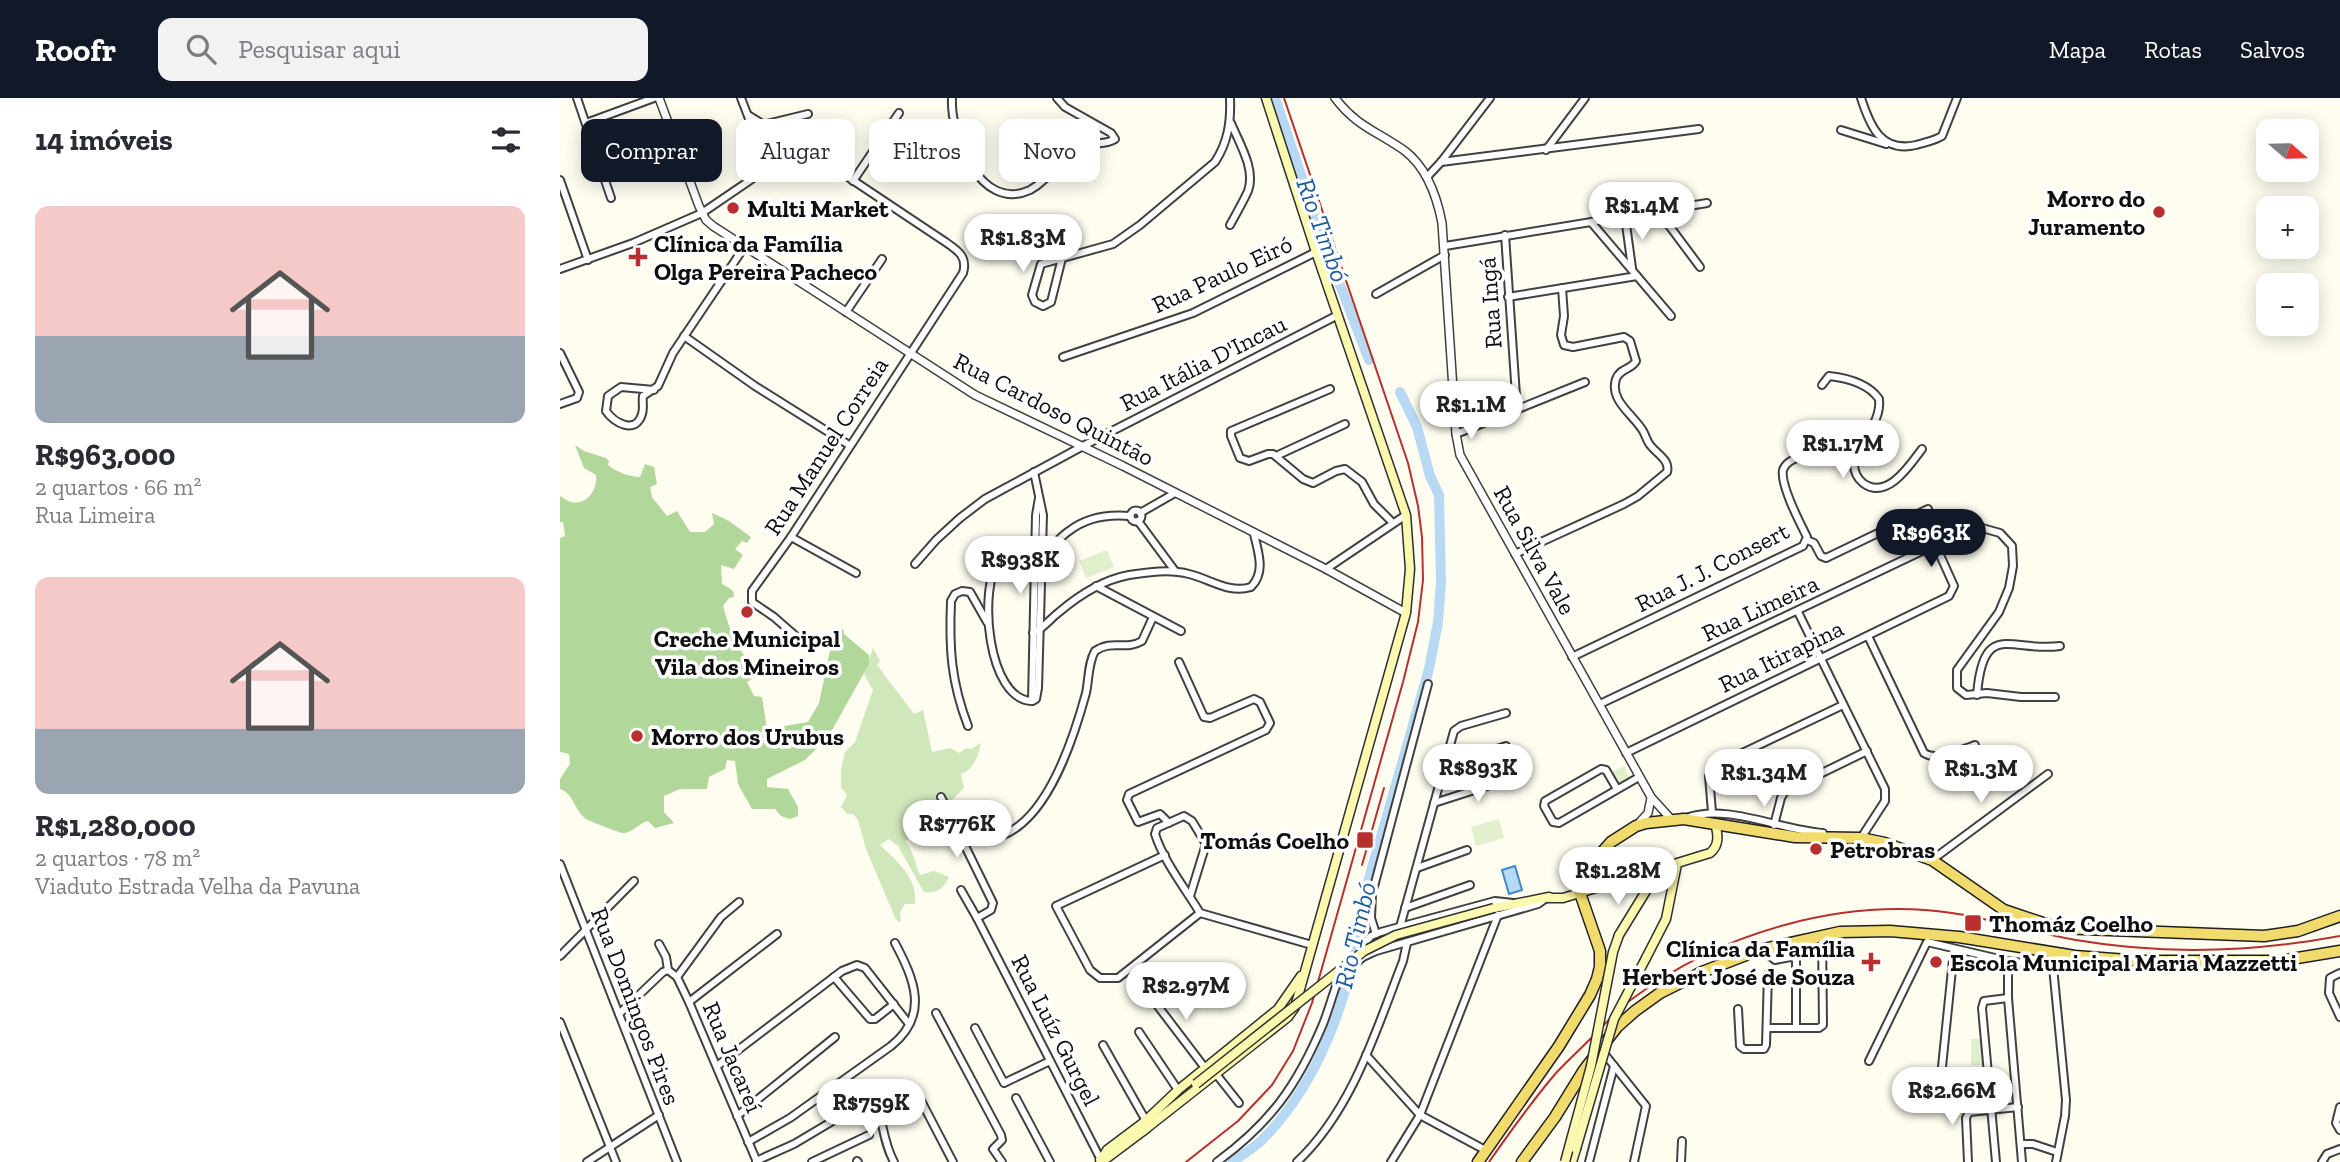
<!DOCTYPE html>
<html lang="pt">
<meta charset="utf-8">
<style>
:root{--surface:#fff;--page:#f2f2f3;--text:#2b2b33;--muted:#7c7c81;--accent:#111827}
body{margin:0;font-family:"Zilla Slab",serif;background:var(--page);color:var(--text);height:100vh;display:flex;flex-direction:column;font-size:26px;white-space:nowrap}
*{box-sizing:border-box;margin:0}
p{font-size:23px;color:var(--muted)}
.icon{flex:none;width:38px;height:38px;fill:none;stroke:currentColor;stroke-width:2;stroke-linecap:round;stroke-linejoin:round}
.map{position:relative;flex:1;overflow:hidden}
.panel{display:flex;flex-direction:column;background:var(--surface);width:560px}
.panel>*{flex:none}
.banner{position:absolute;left:21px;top:21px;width:665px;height:63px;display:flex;gap:14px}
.needle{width:46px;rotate:110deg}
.tools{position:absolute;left:1696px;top:21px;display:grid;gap:14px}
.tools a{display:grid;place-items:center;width:63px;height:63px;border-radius:14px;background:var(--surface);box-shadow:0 4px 18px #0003;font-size:35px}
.price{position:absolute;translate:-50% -60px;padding:0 16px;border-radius:24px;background:#fff;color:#222;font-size:23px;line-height:46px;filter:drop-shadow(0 2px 4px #0008)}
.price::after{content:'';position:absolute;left:50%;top:42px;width:21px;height:16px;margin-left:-10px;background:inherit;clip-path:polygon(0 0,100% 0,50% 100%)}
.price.on{background:var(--accent);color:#fff}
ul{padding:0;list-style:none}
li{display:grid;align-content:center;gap:14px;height:371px;padding:0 35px}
li span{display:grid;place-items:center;height:217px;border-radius:14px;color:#555}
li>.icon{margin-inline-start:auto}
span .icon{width:126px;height:126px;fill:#fffc;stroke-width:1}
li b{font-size:30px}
h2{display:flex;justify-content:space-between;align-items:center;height:84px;padding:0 35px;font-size:30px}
.tag{padding:0 24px;border-radius:14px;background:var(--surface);box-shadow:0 4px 18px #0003;font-size:24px;line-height:63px}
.tag.on{background:var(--accent);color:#fff}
header{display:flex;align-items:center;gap:42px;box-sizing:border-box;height:98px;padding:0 35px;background:var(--accent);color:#fff}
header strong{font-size:33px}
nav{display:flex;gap:38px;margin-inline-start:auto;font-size:24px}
.search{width:490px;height:63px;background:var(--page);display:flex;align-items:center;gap:18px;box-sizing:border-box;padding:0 24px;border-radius:14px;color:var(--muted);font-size:26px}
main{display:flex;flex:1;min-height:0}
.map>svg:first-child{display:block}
</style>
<header>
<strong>Roofr</strong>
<div class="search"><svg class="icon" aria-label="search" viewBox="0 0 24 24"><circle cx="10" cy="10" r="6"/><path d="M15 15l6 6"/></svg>Pesquisar aqui</div>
<nav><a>Mapa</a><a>Rotas</a><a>Salvos</a></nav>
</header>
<main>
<section class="panel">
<h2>14 imóveis<svg class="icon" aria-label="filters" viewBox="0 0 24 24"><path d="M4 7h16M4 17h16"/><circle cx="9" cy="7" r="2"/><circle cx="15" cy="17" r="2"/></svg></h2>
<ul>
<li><span style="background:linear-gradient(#f6c9c9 60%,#9aa5b1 0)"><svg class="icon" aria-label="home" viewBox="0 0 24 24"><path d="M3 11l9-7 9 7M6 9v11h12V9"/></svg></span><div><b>R$963,000</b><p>2 quartos · 66 m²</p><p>Rua Limeira</p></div></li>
<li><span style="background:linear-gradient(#f6c9c9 70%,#9aa5b1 0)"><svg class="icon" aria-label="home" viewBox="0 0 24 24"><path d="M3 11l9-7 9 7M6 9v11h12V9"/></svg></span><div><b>R$1,280,000</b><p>2 quartos · 78 m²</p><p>Viaduto Estrada Velha da Pavuna</p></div></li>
</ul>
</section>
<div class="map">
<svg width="1780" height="1064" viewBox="0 0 1780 1064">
<rect width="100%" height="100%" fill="#fefdf0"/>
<!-- green -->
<path fill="#cfe7bb" d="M313,550L320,563L317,567L354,616L363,612L372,654L390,650L399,655L406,650L411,651L421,645C418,659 414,671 401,676L404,690L381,713V718L377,722L345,743C353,751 355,766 360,777L374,773L389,779C384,790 377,796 364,794L338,748L329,741L320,747C337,763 358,780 355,806H345L340,814L341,824L336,822L306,751L298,722L293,716H287L281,709L287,697L281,689V672L285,654L295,644L313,592L304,576Z"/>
<!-- forest -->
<path fill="#b2d79b" d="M15,347L24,353L46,360L49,363L48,367C56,374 70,379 80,379L85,366L94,369L97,386L90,389L92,399L107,418L117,413L130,434H145L154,426L152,415L169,423L191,439L187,445L182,443L175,451L183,457L174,471L161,467L162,486C168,490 175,491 174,499L169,500L163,508C171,537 178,554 200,575L187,584L194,598L202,599L207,631L248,624L259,605L273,538L283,531L284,536L309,557V566L271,634L257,650L245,662L207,681V689L228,691L238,709V718L230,721L221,718L215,711H192L178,686L175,663L167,662L165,671L149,679L147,691H120L104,698V714L114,725L95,730L88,723C79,725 71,736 63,735C60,735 29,723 26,721C14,712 14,696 0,691V681L10,666L9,656L0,654V440L5,438L3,424H0V398C4,400 7,403 11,404C27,408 38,391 36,377L24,370Z"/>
<!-- pitch -->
<g fill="#e1efcd">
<polygon points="215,35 222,52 212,56 205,39"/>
<polygon points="547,452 554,469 526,480 519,463"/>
<polygon points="1064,668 1070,681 1059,687 1052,674"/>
<polygon points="939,721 944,740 916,748 911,729"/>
<rect x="1411" y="941" width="15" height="26"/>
</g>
<!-- water -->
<polygon fill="#b8d9f3" stroke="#4288c7" stroke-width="2" points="955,768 962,792 949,796 942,772"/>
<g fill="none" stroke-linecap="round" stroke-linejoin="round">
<!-- river -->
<g stroke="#b8d9f3" stroke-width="10">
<polyline points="716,3 767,153 809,262"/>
<path d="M672,1064C682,1057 694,1050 702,1042C760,984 787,901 802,823C804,812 804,801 806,791L869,571L878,524L881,484L879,397L870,378L857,329L840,294"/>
</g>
<!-- minor casing -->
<g stroke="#414141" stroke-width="10">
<g id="minor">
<polyline points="17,0 51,100"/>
<polyline points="181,0 208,70"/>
<path d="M392,0C390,37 420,115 470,92C488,83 498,62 514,51C527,42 543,49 555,41L551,35L505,9L497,0"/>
<path d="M1301,0C1310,28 1321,55 1356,47C1365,44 1374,43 1382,38L1397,0"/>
<path d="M188,17L282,75L384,143C397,152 408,158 403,175L231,439L192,493V504L214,519L238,540"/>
<polyline points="26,25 94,0"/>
<polyline points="203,27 248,16"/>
<polyline points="1281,32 1326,46"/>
<path d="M461,44C483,37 503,37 524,45"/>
<polyline points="986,52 1025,0"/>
<polyline points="881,64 1139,31"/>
<polyline points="867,79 881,64 930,0"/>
<polyline points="0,82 28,162"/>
<polyline points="293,83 339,15"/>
<polyline points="1099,114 1140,169"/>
<polyline points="1065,119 1072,170"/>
<polyline points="1031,124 1111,218"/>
<path d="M670,127C676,116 683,104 688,93C696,71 679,45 671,25"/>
<polyline points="945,137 957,312"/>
<polyline points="885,148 1147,105"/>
<path d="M502,160L491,204L483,208L475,204L472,197L481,166L553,146L580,127L655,64C668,44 671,24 670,0"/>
<polyline points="0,171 73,145 142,115 239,49"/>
<polyline points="816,196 885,157"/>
<polyline points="948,199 1077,178"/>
<polyline points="286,214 322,161"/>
<polyline points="124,238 195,288 289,347"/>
<polyline points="0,255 19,294 17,300 0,306"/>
<polyline points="503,259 633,215 756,154"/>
<path d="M1262,287L1269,278C1287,280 1308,285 1319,301C1322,327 1296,344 1294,366C1294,374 1297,380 1303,385C1327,403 1350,367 1362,351"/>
<polyline points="770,291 671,333 671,338 680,360 689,363 708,356 713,356 743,381 753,385 776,373 785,371 802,384 814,406 833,425"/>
<path d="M94,292L61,289L48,298L46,313C54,325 76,337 82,316C84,310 82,304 83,298L98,288L113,255L185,148"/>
<polyline points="896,336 1025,284"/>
<polyline points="716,358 785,326"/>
<circle cx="576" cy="418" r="5.5"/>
<polyline points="580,415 615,395"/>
<polyline points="578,423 615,473"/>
<polyline points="231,439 296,475"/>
<polyline points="1247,442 1254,445 1261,458 1266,460 1368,411"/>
<path d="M955,456L1064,406L1078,398L1107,374C1110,362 1098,357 1091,348C1087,344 1086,338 1083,333C1074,317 1049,303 1056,281C1060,270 1071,272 1076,263L1070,243L1064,239L1013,249L1004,247L1001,237L1004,218L1002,190"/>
<polyline points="355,466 376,442 400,420 425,401 523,348 778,217"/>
<polyline points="766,471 846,417"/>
<polyline points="536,488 621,533"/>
<polyline points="1238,514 1325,691 1325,703 1301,740"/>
<path d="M473,535C483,531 489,522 498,515C519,497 542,482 569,477C588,474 610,471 629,476C650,481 669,496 691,489C706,474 698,454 694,436"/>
<path d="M1308,538L1364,655C1378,664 1400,652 1415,647"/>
<path d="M1012,559L1243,448L1247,439C1240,425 1220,387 1223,372C1227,360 1246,357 1256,356C1269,356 1282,361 1294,363"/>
<path d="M1417,597C1423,520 1452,555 1500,548"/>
<path d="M472,603C427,602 418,490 439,462C459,434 473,458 492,447C498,443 503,437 509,433C527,419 548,416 570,418"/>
<polyline points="472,603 476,601 478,590 483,417 474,374"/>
<polyline points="472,603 476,417 479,400"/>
<polyline points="1040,606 1400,435 1422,430 1440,435 1452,448 1453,468 1449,490 1439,514 1397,572 1397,590 1406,597 1427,595 1461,599 1495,599"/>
<path d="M408,628C391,584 389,550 391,503L395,496L402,493L410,494L427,524"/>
<polyline points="1066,655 1389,498 1394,488 1375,446"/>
<polyline points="885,668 946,648"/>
<polyline points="1057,691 1046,672 1041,671 985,703 984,708 993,724 999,725 1079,679"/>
<polyline points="381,699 433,805 431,812 417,820 541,1062"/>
<polyline points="874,705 952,680"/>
<path d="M389,711L408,715L438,736L443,737C489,719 514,639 526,595C529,581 528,565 535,553C553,541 565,553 582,543L593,519"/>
<polyline points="1152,714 1149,678 1155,668 1283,607"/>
<path d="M1126,720C1167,705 1219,732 1263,735"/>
<polyline points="609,725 600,716 578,724 567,702 569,696 706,632 710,625 700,604 694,601 650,620 644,619 619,564"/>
<polyline points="1214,727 1221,700 1225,693 1307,653"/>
<polyline points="605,757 496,808 530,872 540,880 558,880 640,815"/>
<polyline points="1372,762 1488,676"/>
<polyline points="0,766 117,1064"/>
<polyline points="857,770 907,752"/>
<polyline points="401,792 417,820"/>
<path d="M630,798L646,746L632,723L624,718L597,730L595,736C604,764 625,790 640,815L752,847"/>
<polyline points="845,810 910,787"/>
<polyline points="840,829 894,633 901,628 946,615"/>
<polyline points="816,836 811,820 812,796 868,586"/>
<polyline points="1236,843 1236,930"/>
<polyline points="99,846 106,859 108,872"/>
<polyline points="1207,850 1210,858 1215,862 1236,858"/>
<polyline points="808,854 806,844 811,838 821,834 935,803 953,805"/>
<polyline points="0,858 74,783"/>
<polyline points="1448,863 1448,900 1462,1064"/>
<polyline points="108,872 117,879 129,904 197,1064"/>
<polyline points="1780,875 1770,880 1769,895 1780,919"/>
<polyline points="117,879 161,819 179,804"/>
<polyline points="274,879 310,921 315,921 334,906"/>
<polyline points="594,903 645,970"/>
<polyline points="129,904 217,836"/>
<polyline points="1178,911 1180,948 1184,951 1204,951 1206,947 1208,876"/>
<polyline points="376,915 441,1037 442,1042 433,1051 442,1064"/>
<polyline points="59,916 103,874 108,872"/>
<polyline points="0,924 56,1064"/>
<polyline points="415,930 444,985 490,963"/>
<polyline points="1207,930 1259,930 1263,927 1262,838"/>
<polyline points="579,934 618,992"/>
<polyline points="543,947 585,1021"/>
<polyline points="1043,954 1086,1008 1074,1064"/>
<polyline points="806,957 860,1017 927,1053"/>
<polyline points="1309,963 1367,844 1448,863 1493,869"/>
<polyline points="157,968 282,873 297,867 305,870 349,926"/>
<polyline points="656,976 679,1005"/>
<polyline points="357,995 393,1064"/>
<polyline points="1379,998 1394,852"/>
<polyline points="456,1000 490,1064"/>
<path d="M317,1006C323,1026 324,1046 334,1064"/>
<polyline points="1780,1009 1776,1025 1780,1032"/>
<polyline points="177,1018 275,939"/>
<path d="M188,1044L230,1020L331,948C370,917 354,881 335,845"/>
<polyline points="1461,1046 1473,1046 1497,1054"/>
<polyline points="196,1063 234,1046 303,1005"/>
<polyline points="297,1063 298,1064"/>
<polyline points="27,1064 99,1017"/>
<polyline points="252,1064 309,1037"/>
<path d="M657,1064C711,1024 737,988 763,926C769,911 773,895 779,880L803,859L816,853L978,806L985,801"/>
<path d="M737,1064C793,1011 816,932 843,863L847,845"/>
<polyline points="831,1064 860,1017 938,817"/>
<polyline points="1029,1064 1054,968"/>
<polyline points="1121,1064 1122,1043"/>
<polyline points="1408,1064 1406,1020 1409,1014 1458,1009"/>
<polyline points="1436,1064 1422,910 1424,903 1448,900"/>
<polyline points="1496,1064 1505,1018 1506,1002 1493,869 1502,867 1515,858"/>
<polyline points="1762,1064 1767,1056 1780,1051"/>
</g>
</g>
<!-- tertiary casing -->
<g stroke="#414141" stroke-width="10">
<g id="tertiary">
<polyline points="99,0 139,108 146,122 153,128 415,297 563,368 766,471 846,515"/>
<path d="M775,0C797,29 817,33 845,53C867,70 877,99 882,125L896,336L900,357L1091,699L1111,721"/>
<polyline points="1078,726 1088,715 1091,700"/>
</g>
</g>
<!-- secondary casing -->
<g stroke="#303030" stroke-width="11">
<g id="secondary">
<path d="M987,800H1003L1150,755C1160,747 1158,736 1155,725"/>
<polyline points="934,810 989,799"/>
<polyline points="1059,837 1086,793 1086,784 1079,777"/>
<polyline points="1086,860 1106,821 1117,766"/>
<polyline points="579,1029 618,992 718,911 741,878"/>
<polyline points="583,1033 728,919 735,909 846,515 850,471 846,417 756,154 706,0"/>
<polyline points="540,1062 547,1060 587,1030"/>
<polyline points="541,1062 547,1052 583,1025"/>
<polyline points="1012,1064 1016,1051"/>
</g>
</g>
<!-- primary casing -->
<g stroke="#1f1f1f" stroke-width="13">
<g id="primary">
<polyline points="1036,762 1038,776 1053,785"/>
<polyline points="918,1064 999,948 1030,897 1037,881 1040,869 1040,853 1020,795 1025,779 1036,761 1051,744 1076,728 1086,725 1124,721 1235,739 1301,740 1325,745 1372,762 1444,812 1498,830 1704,838 1738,833 1780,818"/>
<polyline points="962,1064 995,1019 1024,972 1057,929 1075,913 1100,895 1142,874 1199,852 1280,834 1330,833 1399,839 1515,858 1580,863 1719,863 1780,853"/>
</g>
</g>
<!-- minor -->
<use href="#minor" stroke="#fff" stroke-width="6"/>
<!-- tertiary -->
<use href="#tertiary" stroke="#fff" stroke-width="7"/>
<!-- secondary -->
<use href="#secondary" stroke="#fbf8af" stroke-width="8"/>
<!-- primary -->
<use href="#primary" stroke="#f2db6d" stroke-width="10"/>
<!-- rail -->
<g stroke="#b8302d" stroke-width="2">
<polyline points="802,767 824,690"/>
<polyline points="626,1064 678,1023 712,987 733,953 752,905 843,584 858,524 863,482 862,439 858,408 848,365 724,0"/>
<path d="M929,1064C950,1034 972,1003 996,975C1009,961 1024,948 1037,934C1048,923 1059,910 1072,901C1160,835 1282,799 1392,815C1434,821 1475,835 1516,842C1603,857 1694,854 1780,838"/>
</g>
<!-- secondary-bridge casing -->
<g stroke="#303030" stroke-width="11" stroke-linecap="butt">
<g id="secondary-bridge">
<polyline points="636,986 804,853 836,837 934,810"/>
<polyline points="1016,1051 1054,921 1086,860"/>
<polyline points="1005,1064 1031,968 1053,854 1059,837"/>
</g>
</g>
<!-- secondary-bridge -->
<use href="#secondary-bridge" stroke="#fbf8af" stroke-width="8"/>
</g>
<!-- markers -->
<g fill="#b8302d" stroke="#fff" stroke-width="2.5">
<circle cx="173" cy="110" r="7"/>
<circle cx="1599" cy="114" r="7"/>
<path d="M74.5 148.5h7v7h7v7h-7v7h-7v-7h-7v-7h7z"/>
<circle cx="187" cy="514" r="7"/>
<circle cx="77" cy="638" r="7"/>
<rect x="796" y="733" width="18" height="18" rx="3.5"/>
<circle cx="1256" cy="751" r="7"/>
<rect x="1404" y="816" width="18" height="18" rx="3.5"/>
<path d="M1307.5 853.5h7v7h7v7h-7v7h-7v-7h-7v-7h7z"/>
<circle cx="1376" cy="864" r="7"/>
</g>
<g text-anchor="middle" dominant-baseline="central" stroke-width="7" stroke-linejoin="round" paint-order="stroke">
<!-- poi labels -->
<g font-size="24" font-weight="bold" fill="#0e0e0e" stroke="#fff" text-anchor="start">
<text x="1585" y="100" text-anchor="end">Morro do<tspan x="1585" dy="28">Juramento</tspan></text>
<text x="187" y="110">Multi Market</text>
<text x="94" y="145">Clínica da Família<tspan x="94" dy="28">Olga Pereira Pacheco</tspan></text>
<text x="187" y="540" text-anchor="middle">Creche Municipal<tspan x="187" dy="28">Vila dos Mineiros</tspan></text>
<text x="91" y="638">Morro dos Urubus</text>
<text x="789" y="742" text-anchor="end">Tomás Coelho</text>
<text x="1270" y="751">Petrobras</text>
<text x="1429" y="825">Thomáz Coelho</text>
<text x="1295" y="850" text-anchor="end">Clínica da Família<tspan x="1295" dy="28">Herbert José de Souza</tspan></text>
<text x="1390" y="864">Escola Municipal Maria Mazzetti</text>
</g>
<!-- street labels -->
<g font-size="24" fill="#0e0e0e" stroke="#fff">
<text transform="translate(662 176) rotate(-25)">Rua Paulo Eiró</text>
<text transform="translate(930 205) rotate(-94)">Rua Ingá</text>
<text transform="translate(643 265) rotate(-27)">Rua Itália D'Incau</text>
<text transform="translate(494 311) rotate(27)">Rua Cardoso Quintão</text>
<text transform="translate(266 348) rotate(-57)">Rua Manuel Correia</text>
<text transform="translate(975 452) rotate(61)">Rua Silva Vale</text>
<text transform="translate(1152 469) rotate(-27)">Rua J. J. Consert</text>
<text transform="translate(1200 510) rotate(-25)">Rua Limeira</text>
<text transform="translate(1221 558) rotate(-26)">Rua Itirapina</text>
<text transform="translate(76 908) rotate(69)">Rua Domingos Pires</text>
<text transform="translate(496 932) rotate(63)">Rua Luíz Gurgel</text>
<text transform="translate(173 959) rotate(67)">Rua Jacareí</text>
</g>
<!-- water labels -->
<g font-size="26" font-style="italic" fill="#1d5b9a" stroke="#fff">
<text transform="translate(763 132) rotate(70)">Rio Timbó</text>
<text transform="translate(795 837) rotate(-77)">Rio Timbó</text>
</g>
</g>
</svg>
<div class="tools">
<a><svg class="needle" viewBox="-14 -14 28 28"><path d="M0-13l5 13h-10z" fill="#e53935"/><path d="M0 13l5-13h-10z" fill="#7c7c81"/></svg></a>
<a>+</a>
<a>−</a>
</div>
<b class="price" style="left:1082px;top:144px">R$1.4M</b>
<b class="price" style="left:463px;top:176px">R$1.83M</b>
<b class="price" style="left:911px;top:343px">R$1.1M</b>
<b class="price" style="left:1283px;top:382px">R$1.17M</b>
<b class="price on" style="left:1371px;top:471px">R$963K</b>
<b class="price" style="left:460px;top:498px">R$938K</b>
<b class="price" style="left:918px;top:706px">R$893K</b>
<b class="price" style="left:1421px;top:707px">R$1.3M</b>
<b class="price" style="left:1204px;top:711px">R$1.34M</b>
<b class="price" style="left:397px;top:762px">R$776K</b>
<b class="price" style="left:1058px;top:809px">R$1.28M</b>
<b class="price" style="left:626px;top:924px">R$2.97M</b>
<b class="price" style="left:1392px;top:1029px">R$2.66M</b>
<b class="price" style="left:311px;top:1041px">R$759K</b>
<div class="banner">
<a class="tag on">Comprar</a>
<a class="tag">Alugar</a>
<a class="tag">Filtros</a>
<a class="tag">Novo</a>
</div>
</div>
</main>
